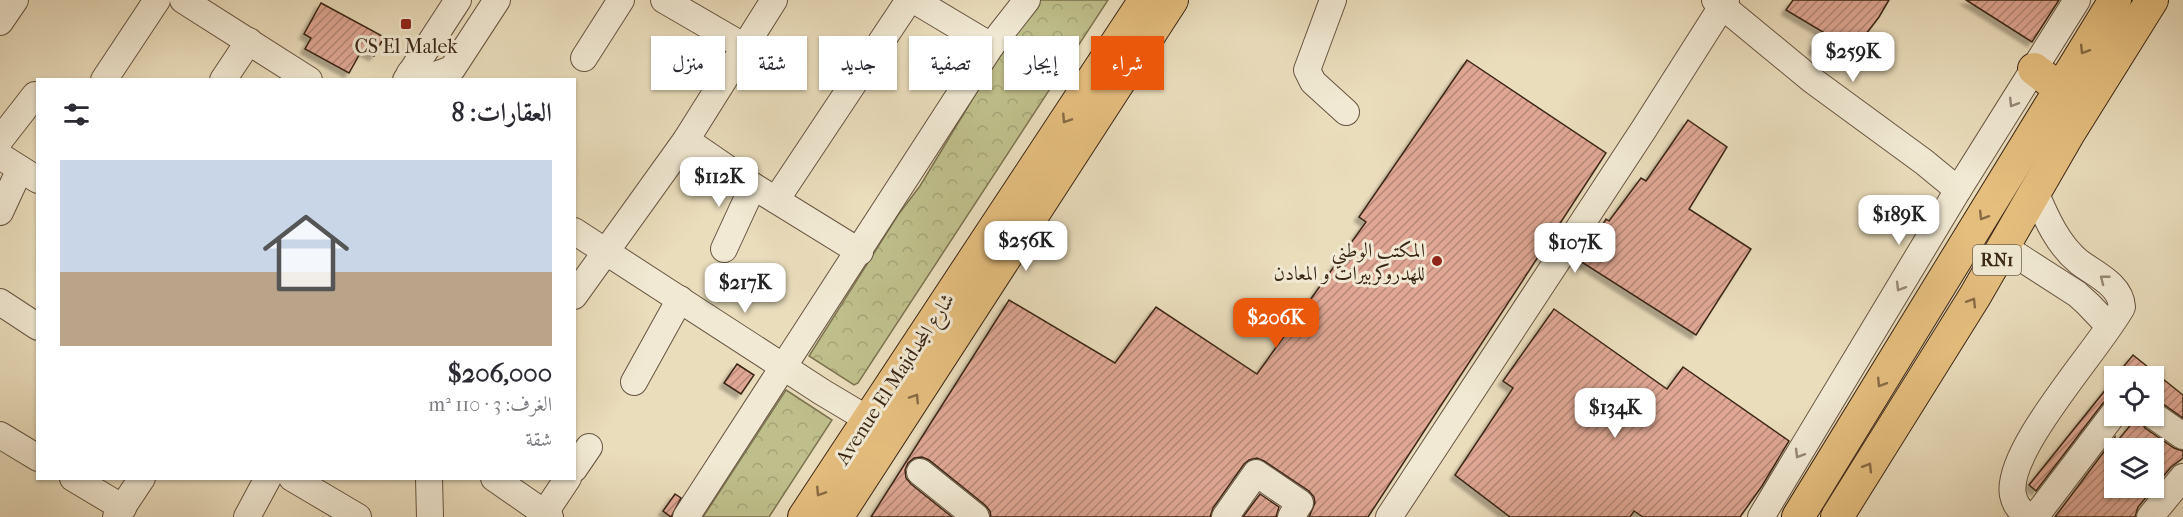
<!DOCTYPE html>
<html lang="ar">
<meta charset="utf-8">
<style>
:root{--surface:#fff;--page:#f2f2f3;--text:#2b2b33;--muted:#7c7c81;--accent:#ea580c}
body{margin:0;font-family:"IM FELL French Canon",Amiri,serif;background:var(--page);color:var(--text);direction:rtl;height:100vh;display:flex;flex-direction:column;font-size:22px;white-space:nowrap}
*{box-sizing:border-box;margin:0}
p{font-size:20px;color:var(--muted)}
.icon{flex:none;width:33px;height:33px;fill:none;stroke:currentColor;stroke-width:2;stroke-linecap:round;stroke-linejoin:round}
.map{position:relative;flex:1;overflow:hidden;direction:ltr}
.drawer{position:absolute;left:36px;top:78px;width:540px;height:402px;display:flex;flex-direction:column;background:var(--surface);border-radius:0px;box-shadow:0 2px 4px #0004;direction:rtl}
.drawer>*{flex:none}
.hud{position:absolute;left:594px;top:36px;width:570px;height:54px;direction:rtl;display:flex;gap:12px}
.controls{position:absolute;left:2104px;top:366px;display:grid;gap:12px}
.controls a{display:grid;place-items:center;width:60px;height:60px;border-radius:0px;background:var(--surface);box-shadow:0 2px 4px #0004;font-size:30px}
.price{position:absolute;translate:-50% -51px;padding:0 14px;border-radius:12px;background:#fff;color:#222;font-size:20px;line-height:39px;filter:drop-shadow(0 2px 3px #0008)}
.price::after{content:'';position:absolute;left:50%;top:36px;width:18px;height:14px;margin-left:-9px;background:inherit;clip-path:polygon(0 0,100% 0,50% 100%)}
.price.active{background:var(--accent);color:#fff}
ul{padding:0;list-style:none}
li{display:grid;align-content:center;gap:12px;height:318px;padding:0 24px}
li span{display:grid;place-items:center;height:186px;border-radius:0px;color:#555}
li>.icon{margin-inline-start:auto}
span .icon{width:108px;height:108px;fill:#fffc;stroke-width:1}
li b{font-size:26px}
h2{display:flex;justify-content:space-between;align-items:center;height:72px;padding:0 24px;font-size:26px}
.pill{padding:0 21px;border-radius:0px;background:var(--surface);box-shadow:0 2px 4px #0004;font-size:21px;line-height:54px}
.pill.active{background:var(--accent);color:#fff}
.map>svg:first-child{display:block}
</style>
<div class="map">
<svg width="2183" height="517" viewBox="0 0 2183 517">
<defs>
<pattern id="park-crowns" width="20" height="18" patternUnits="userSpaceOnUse" patternTransform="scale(1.5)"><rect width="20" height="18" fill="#bfbf8b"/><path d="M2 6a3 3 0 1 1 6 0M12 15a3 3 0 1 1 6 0" fill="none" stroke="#a5a477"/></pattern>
<pattern id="building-hatch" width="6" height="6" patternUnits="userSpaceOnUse" patternTransform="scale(1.5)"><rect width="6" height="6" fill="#dfa794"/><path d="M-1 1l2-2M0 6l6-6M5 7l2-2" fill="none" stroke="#b68878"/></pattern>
<filter id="shadow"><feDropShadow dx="-4.5" dy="4.5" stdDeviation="1.5" flood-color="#0004"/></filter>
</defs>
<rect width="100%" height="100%" fill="#eaddbc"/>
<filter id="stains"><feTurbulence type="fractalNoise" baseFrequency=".00333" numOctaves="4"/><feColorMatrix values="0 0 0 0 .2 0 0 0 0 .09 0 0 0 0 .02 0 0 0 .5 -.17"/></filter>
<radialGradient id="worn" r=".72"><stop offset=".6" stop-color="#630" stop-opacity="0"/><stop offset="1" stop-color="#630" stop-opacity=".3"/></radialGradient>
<!-- park -->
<g fill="url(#park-crowns)" stroke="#7d7350" stroke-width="1.5">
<polygon points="1037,0 1108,0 858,383 854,385 809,356 898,215 920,186 978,90"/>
<polygon points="786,390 832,420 769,517 703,517"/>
</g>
<!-- building -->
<g fill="url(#building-hatch)" stroke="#3b2716" stroke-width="1.5" fill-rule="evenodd" filter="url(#shadow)">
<polygon points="1793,0 1889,0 1879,17 1843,64 1813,49 1823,32 1786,10"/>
<polygon points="1966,0 2059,0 2032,42"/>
<polygon points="321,3 384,37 374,56 362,50 349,73 305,49 311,38 304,34"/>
<polygon points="1467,60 1606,153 1368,517 1309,517 1315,503 1314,497 1309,491 1264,461 1257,458 1249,460 1244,464 1213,508 1210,517 991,517 990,511 985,505 929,460 922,457 914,458 908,463 905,470 906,478 911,484 952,517 871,517 1009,300 1115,363 1156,307 1257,374 1366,222 1359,217"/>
<polygon points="1688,120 1727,147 1689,209 1751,249 1696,335 1580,261 1606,219 1609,221 1641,178 1646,181"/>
<polygon points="1554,309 1667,389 1683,367 1789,441 1762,486 1740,517 1643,517 1634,511 1630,517 1510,517 1455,475 1513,388 1503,381"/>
<polygon points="2133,355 2183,395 2183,418 2163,404 2154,401 2154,376 2116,376"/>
<polygon points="737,364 754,375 741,394 724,383"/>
<polygon points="2115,378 2115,397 2109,398 2103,403 2036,491 2029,485"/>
<path d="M2138,416L2145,428L2174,448L2183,451V458L2171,467L2138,507L2135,517H2055L2115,437V444ZM2115,448H2154V488H2115Z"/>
<polygon points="675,494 681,498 671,517 663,511"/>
<polygon points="1260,494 1279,507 1276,517 1243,517"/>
</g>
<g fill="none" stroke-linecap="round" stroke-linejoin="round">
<!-- minor casing -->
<g stroke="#675440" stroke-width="28">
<g id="minor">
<polyline points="183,0 309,80"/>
<polyline points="664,0 745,47"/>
<polyline points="914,0 991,46"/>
<polyline points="1333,0 1307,70 1313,82 1346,112"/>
<polyline points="1715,0 1812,80 1924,162 1958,190"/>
<polyline points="0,22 15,0"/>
<polyline points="584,58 621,0"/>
<polyline points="410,73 433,76 452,69 497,0"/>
<polyline points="104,80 157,0"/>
<polyline points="223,80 249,41"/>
<polyline points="406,80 458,0"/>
<polyline points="0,140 35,95 38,96"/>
<polyline points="686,140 753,186 860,252"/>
<polyline points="0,156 38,180"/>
<polyline points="776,200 909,0"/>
<polyline points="0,212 20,169"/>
<polyline points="574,231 822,392 884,429"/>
<polyline points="2004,247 2077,294 2088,304 2109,326"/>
<polyline points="724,249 753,186"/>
<polyline points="574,296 686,140 774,0"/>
<polyline points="0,302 38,327"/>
<polyline points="634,382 680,299"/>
<polyline points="2154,416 2183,436"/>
<polyline points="0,435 38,458"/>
<polyline points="574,469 589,447"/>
<polyline points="920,472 976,517"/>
<polyline points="73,478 123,508"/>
<polyline points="292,478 358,517"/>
<polyline points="429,478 430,517"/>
<polyline points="494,478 550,517"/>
<polyline points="116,517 142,478"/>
<polyline points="247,517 268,478"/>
<polyline points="542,517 568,478"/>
<polyline points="686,517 991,46 1027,0"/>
<polyline points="1225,517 1256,473 1300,503 1291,517"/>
<polyline points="1389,517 1644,129 1726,0"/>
<polyline points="1761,517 1958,190 2077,0"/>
<path d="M2028,517C2020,510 2015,505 2013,495C2004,451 2100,348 2122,307C2121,285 2095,274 2079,262C2057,244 2046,217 2035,192"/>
<polyline points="2035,517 2115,412"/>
<polyline points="2150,517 2183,477"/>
</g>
</g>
<!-- major casing -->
<g stroke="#3b2716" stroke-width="34">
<g id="major">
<polyline points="2034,69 2060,89"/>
<polyline points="804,517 1145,0"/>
<polyline points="837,517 1172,0"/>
<polyline points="1798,517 2115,0"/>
<polyline points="1837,517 1975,296 2069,133 2152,0"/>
</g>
</g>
<!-- minor -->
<use href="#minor" stroke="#f1e9d3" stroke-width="26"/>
<!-- major -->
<use href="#major" stroke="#e5be7e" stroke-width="32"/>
</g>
<!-- one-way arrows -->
<defs><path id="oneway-chevron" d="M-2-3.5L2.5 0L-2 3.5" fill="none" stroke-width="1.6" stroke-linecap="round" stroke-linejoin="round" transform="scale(1.5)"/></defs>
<g stroke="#886b45">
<use href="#oneway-chevron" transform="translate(2084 50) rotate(122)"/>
<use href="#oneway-chevron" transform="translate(1066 119) rotate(123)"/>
<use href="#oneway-chevron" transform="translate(1983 216) rotate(122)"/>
<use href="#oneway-chevron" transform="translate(1972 302) rotate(-58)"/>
<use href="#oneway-chevron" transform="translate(1881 383) rotate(122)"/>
<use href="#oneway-chevron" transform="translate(915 398) rotate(-57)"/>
<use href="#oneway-chevron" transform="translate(1868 467) rotate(-58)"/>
<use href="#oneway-chevron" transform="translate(820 492) rotate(123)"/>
</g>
<g stroke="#968874">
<use href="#oneway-chevron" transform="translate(2013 103) rotate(122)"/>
<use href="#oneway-chevron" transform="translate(2104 279) rotate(-142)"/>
<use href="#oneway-chevron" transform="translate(1900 287) rotate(121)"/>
<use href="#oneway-chevron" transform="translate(1799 454) rotate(121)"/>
</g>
<!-- markers -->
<g fill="#8f2418" stroke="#f1e9d3" stroke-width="2">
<rect x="400" y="18" width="12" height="12" rx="3"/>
<circle cx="1437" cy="261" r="6"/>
</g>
<g text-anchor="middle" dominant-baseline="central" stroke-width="6" stroke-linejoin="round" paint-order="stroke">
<!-- shield labels -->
<rect fill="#f1e9d3" stroke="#72614f" stroke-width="1.5" x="1973" y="245" width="48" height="30" rx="4.5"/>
<g font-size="18" font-weight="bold" fill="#3b2716">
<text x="1997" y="260">RN1</text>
</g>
<!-- poi labels -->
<g font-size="20" fill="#3b2716" stroke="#f1e9d3">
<text x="406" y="46">CS El Malek</text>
<text x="1425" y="250" text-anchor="end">المكتب الوطني<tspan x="1425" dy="23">للهدروكربيرات و المعادن</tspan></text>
</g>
<!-- street labels -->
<g font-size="20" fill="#3b2716" stroke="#f1e9d3">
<text transform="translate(895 379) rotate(-57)">Avenue El Majdشارع المجد</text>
</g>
</g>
<rect width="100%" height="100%" filter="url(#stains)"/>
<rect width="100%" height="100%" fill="url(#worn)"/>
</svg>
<div class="controls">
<a><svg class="icon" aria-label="locate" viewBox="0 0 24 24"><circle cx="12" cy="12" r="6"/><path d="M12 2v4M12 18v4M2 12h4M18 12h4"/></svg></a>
<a><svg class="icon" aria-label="layers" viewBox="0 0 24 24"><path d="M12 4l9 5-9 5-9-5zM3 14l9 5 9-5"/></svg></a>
</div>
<b class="price" style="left:1853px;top:83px">$259K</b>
<b class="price" style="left:719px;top:208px">$112K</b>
<b class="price" style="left:1899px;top:246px">$189K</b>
<b class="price" style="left:1026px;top:272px">$256K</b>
<b class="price" style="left:1575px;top:274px">$107K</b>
<b class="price" style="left:745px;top:314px">$217K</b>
<b class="price active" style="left:1276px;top:349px">$206K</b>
<b class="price" style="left:1615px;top:439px">$134K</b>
<div class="hud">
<a class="pill active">شراء</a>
<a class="pill">إيجار</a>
<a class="pill">تصفية</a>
<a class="pill">جديد</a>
<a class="pill">شقة</a>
<a class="pill">منزل</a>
</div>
<section class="drawer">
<h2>العقارات: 8<svg class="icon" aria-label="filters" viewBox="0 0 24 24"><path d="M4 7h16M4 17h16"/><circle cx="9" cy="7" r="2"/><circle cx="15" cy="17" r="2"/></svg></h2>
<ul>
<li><span style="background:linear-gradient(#c9d6e8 60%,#b9a48a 0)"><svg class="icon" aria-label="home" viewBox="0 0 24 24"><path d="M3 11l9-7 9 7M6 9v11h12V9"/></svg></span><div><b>$206,000</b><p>الغرف: 3 · 110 m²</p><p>شقة</p></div></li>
</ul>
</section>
</div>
